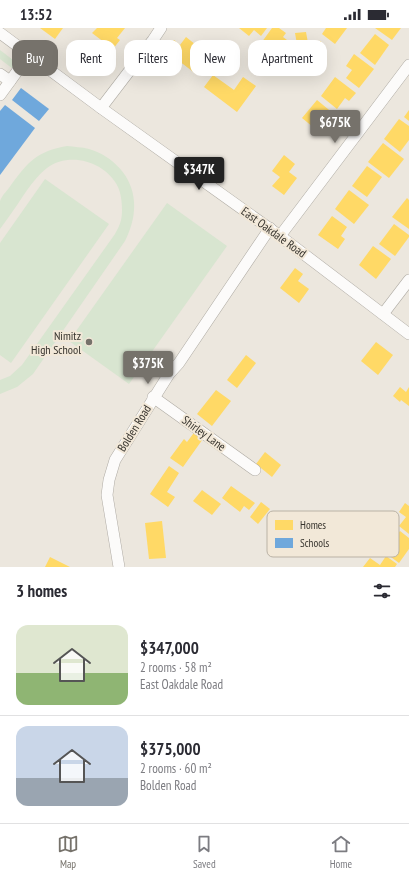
<!DOCTYPE html>
<meta charset="utf-8">
<style>
:root{--surface:#fff;--page:#f7f7f7;--text:#2b2b33;--muted:#7c7c81;--line:#e1e1e2;--accent:#76726b}
body{margin:0;font-family:"PT Sans Narrow",sans-serif;background:var(--page);color:var(--text);height:100vh;display:flex;flex-direction:column;font-size:15px;white-space:nowrap}
*{box-sizing:border-box;margin:0}
p{font-size:13px;color:var(--muted)}
.icon{flex:none;width:22px;height:22px;fill:none;stroke:currentColor;stroke-width:2;stroke-linecap:round;stroke-linejoin:round}
.map{position:relative;height:539px;overflow:hidden}
.panel{display:flex;flex-direction:column;background:var(--surface);flex:1}
.panel>*{flex:none}
.guide{position:absolute;left:12px;top:12px;width:385px;height:36px;display:flex;gap:8px}
.price{position:absolute;translate:-50% -34px;padding:0 9px;border-radius:4px;background:var(--accent);color:#fff;font-size:13px;line-height:26px;filter:drop-shadow(0 1px 2px #0008)}
.price::after{content:'';position:absolute;left:50%;top:24px;width:12px;height:9px;margin-left:-6px;background:inherit;clip-path:polygon(0 0,100% 0,50% 100%)}
.price.current{background:#222;color:#fff}
ul{padding:0;list-style:none}
li{display:flex;align-items:center;gap:12px;height:100px;padding:0 16px}
li+li{border-top:1px solid var(--line)}
li span{display:grid;place-items:center;flex:none;width:112px;height:80px;border-radius:12px;color:#555}
li>.icon{margin-inline-start:auto}
span .icon{width:48px;height:48px;fill:#fffc;stroke-width:1}
li b{font-size:17px}
h2{display:flex;justify-content:space-between;align-items:center;height:48px;padding:0 16px;font-size:17px}
.chip{padding:0 14px;border-radius:12px;background:var(--surface);box-shadow:0 4px 16px #0002;font-size:14px;line-height:36px}
.chip.current{background:var(--accent);color:#fff}
.status{display:flex;justify-content:space-between;align-items:center;height:28px;padding:0 20px;background:var(--surface);direction:ltr}
.status svg{height:11px;fill:currentColor}
.dock{display:flex;justify-content:space-around;align-items:center;height:56px;border-top:1px solid var(--line);background:var(--surface);font-size:11px;color:var(--muted)}
.dock a{display:grid;justify-items:center;gap:2px}
.dock .current{color:var(--accent)}
.map>svg:first-child{display:block}
</style>
<div class="status"><b>13:52</b><svg viewBox="0 0 49 12"><path d="M0 12V9h3v3zM5 12V6h3v6zM10 12V3h3v9zM15 12V0h3v12zM26 1h20v11H26zM47 4h2v5h-2z"/></svg></div>
<div class="map">
<svg width="409" height="539" viewBox="0 0 409 539">
<rect width="100%" height="100%" fill="#ece7de"/>
<!-- green -->
<g fill="#d8e5d0">
<polygon points="0,22 17,35 13,41 0,31"/>
<path d="M67,118C74,119 82,119 89,121C113,128 133,149 134,174C135,188 131,201 125,213L33,346L17,359L0,366V352L10,348L22,337L115,206C117,202 120,197 121,192C123,184 122,167 118,159C106,134 70,123 47,140C37,148 30,158 23,168C16,179 8,190 0,201C0,194 0,177 0,173C2,167 8,162 11,157C28,134 37,123 67,118Z"/>
<polygon points="45,151 109,196 11,335 0,327 0,215"/>
<polygon points="167,175 227,218 129,356 69,313"/>
</g>
<!-- homes -->
<g fill="#ffd966">
<polygon points="40,0 63,0 55,11"/>
<polygon points="97,0 125,0 117,10 120,12 113,21 92,5"/>
<polygon points="239,0 267,0 261,8 254,2 249,8"/>
<polygon points="272,0 279,0 286,5 283,9 291,15 277,32 259,18"/>
<polygon points="326,0 347,0 335,16 322,6"/>
<polygon points="375,0 401,0 392,12"/>
<polygon points="306,4 308,15 321,13 323,29 300,33 295,5"/>
<polygon points="375,6 389,17 375,37 360,25"/>
<polygon points="186,9 210,28 196,46 166,23 174,12 180,17"/>
<polygon points="80,12 92,21 97,14 111,24 98,42 72,22"/>
<polygon points="354,26 374,41 359,60 346,50 352,42 346,38"/>
<polygon points="213,47 234,62 243,49 256,58 237,84 204,59"/>
<polygon points="335,49 356,65 349,73 345,70 337,81 321,68"/>
<polygon points="317,72 334,86 322,100 316,96 313,99 302,90"/>
<polygon points="409,82 409,93 404,89"/>
<polygon points="399,91 409,98 409,112 400,124 384,111"/>
<polygon points="383,115 404,131 389,150 368,134"/>
<polygon points="284,127 295,136 289,144 297,150 284,167 272,158 280,149 272,143"/>
<polygon points="367,138 382,149 367,169 352,158"/>
<polygon points="349,162 369,177 354,196 335,181"/>
<polygon points="407,170 409,172 409,201 392,189"/>
<polygon points="332,188 347,199 341,208 345,211 338,221 318,207"/>
<polygon points="394,196 409,207 409,209 395,228 379,216"/>
<polygon points="373,218 391,231 376,251 359,237"/>
<polygon points="295,240 303,246 298,253 309,261 299,275 280,260"/>
<polygon points="376,314 393,327 378,347 361,333"/>
<polygon points="246,327 256,335 237,360 227,352"/>
<polygon points="400,359 406,364 409,359 409,378 401,372 400,374 393,368"/>
<polygon points="216,362 231,373 212,398 197,386"/>
<polygon points="196,402 205,408 183,439 170,430 184,411 187,414"/>
<polygon points="265,424 281,437 272,449 256,436"/>
<polygon points="169,438 179,445 167,464 175,469 168,479 150,466"/>
<polygon points="231,458 255,475 249,482 244,478 240,484 222,470"/>
<polygon points="202,462 221,476 212,487 193,473"/>
<polygon points="261,474 270,481 258,496 250,489"/>
<polygon points="405,475 409,478 409,506 399,498 406,489 399,484"/>
<polygon points="162,493 166,530 149,531 145,495"/>
<polygon points="400,503 409,510 409,521 399,535 380,521 388,510 392,513"/>
<polygon points="386,528 397,536 395,539 363,539 370,530 380,537"/>
<polygon points="50,529 70,539 45,539"/>
</g>
<!-- schools -->
<g fill="#6fa8dc">
<polygon points="21,60 49,81 39,93 12,72"/>
<polygon points="5,77 35,100 0,147 0,83"/>
</g>
<g fill="none" stroke-linecap="round" stroke-linejoin="round">
<!-- minor casing -->
<g stroke="#afaba4" stroke-width="12">
<g id="minor">
<polyline points="0,5 101,80 280,208 409,306"/>
<polyline points="0,46 10,53"/>
<polyline points="0,67 29,27"/>
<polyline points="101,80 153,12 161,0"/>
<polyline points="280,208 409,37"/>
<polyline points="383,286 409,252"/>
<polyline points="153,369 255,442"/>
<polyline points="119,539 107,467 109,452 115,432 169,346 179,335 270,200"/>
</g>
</g>
<!-- minor -->
<use href="#minor" stroke="#fcfbfa" stroke-width="11"/>
</g>
<!-- markers -->
<circle fill="#76726b" stroke="#f2e8d8" stroke-width="1.5" cx="89" cy="314" r="4"/>
<g text-anchor="middle" dominant-baseline="central" stroke-width="4" stroke-linejoin="round" paint-order="stroke">
<!-- street labels -->
<g font-size="12" fill="#36332d" stroke="#f2e8d8">
<text transform="translate(274 204) rotate(36)">East Oakdale Road</text>
<text transform="translate(134 400) rotate(-58)">Bolden Road</text>
<text transform="translate(204 405) rotate(36)">Shirley Lane</text>
</g>
<!-- poi labels -->
<g font-size="12" fill="#36332d" stroke="#f2e8d8" text-anchor="end">
<text x="81" y="307">Nimitz<tspan x="81" dy="14">High School</tspan></text>
</g>
</g>
<!-- legend -->
<rect x="267" y="483" width="132" height="46" rx="6" fill="#f2e8d8" stroke="#bab2a5" stroke-width="1"/>
<rect x="275" y="492" width="18" height="10" fill="#ffd966"/>
<rect x="275" y="510" width="18" height="10" fill="#6fa8dc"/>
<g font-size="11" fill="#36332d">
<text x="300" y="501">Homes</text>
<text x="300" y="519">Schools</text>
</g>
</svg>
<b class="price" style="left:335px;top:116px">$675K</b>
<b class="price current" style="left:199px;top:163px">$347K</b>
<b class="price" style="left:148px;top:357px">$375K</b>
<div class="guide">
<a class="chip current">Buy</a>
<a class="chip">Rent</a>
<a class="chip">Filters</a>
<a class="chip">New</a>
<a class="chip">Apartment</a>
</div>
</div>
<section class="panel">
<h2>3 homes<svg class="icon" aria-label="filters" viewBox="0 0 24 24"><path d="M4 7h16M4 17h16"/><circle cx="9" cy="7" r="2"/><circle cx="15" cy="17" r="2"/></svg></h2>
<ul>
<li><span style="background:linear-gradient(#dfe7d0 60%,#8fb573 0)"><svg class="icon" aria-label="home" viewBox="0 0 24 24"><path d="M3 11l9-7 9 7M6 9v11h12V9"/></svg></span><div><b>$347,000</b><p>2 rooms · 58 m²</p><p>East Oakdale Road</p></div></li>
<li><span style="background:linear-gradient(#c9d6e8 65%,#9aa5b1 0)"><svg class="icon" aria-label="home" viewBox="0 0 24 24"><path d="M3 11l9-7 9 7M6 9v11h12V9"/></svg></span><div><b>$375,000</b><p>2 rooms · 60 m²</p><p>Bolden Road</p></div></li>
</ul>
</section>
<nav class="dock">
<a class="current"><svg class="icon" aria-label="map" viewBox="0 0 24 24"><path d="M3 6l6-2 6 2 6-2v14l-6 2-6-2-6 2zM9 4v14M15 6v14"/></svg>Map</a>
<a><svg class="icon" aria-label="saved" viewBox="0 0 24 24"><path d="M7 4h10v16l-5-4-5 4z"/></svg>Saved</a>
<a><svg class="icon" aria-label="home" viewBox="0 0 24 24"><path d="M3 11l9-7 9 7M6 9v11h12V9"/></svg>Home</a>
</nav>
